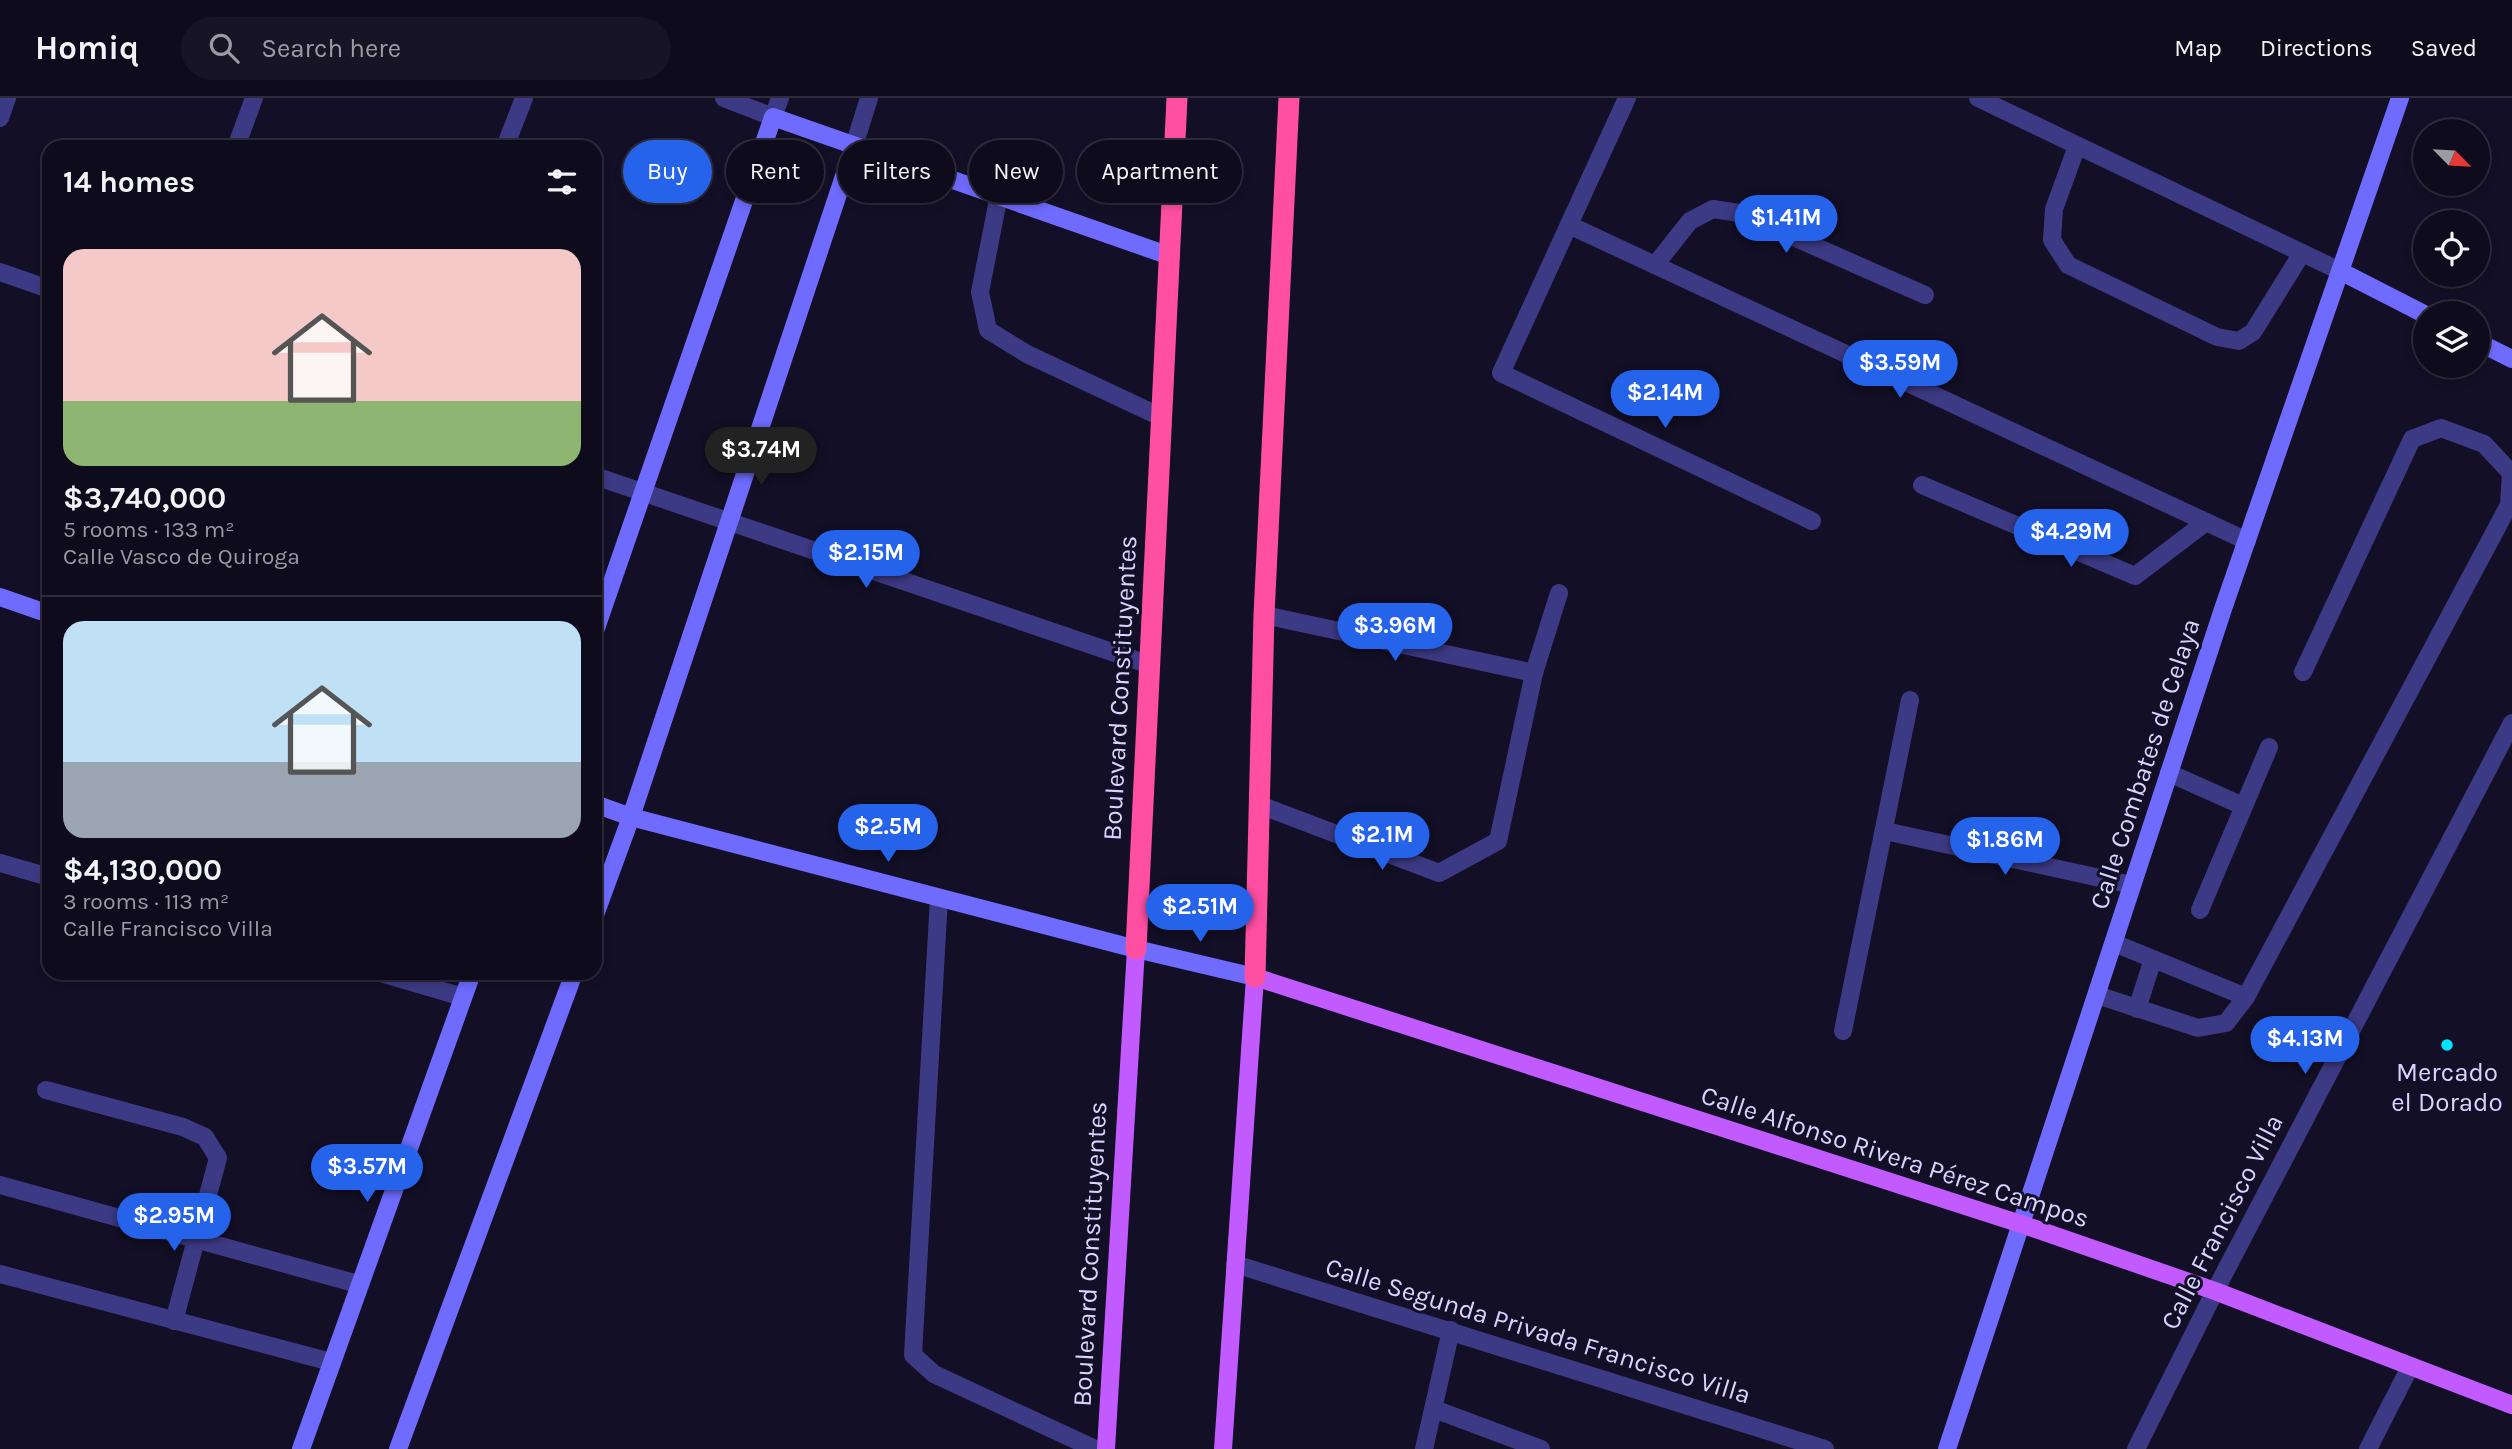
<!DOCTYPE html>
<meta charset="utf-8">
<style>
:root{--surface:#0e0b1c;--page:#171425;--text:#f1f3f6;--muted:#9b9ba3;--line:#2e2b3b;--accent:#2563eb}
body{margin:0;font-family:Karla,sans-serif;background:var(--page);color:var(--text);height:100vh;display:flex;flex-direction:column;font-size:26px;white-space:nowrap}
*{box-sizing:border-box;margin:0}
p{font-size:23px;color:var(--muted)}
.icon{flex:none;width:38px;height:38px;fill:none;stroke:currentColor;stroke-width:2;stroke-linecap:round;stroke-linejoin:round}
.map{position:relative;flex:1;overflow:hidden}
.sheet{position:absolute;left:42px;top:42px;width:560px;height:840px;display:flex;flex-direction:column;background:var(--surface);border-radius:21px;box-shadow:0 4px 10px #0003,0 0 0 2px var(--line)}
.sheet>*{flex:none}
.banner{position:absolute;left:623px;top:42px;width:665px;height:63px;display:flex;gap:14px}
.needle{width:46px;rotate:114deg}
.fabs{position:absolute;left:2413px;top:21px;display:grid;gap:14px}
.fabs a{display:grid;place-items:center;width:77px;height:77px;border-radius:50%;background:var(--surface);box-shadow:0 4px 10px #0003,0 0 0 2px var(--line);font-size:35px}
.price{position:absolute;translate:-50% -60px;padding:0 16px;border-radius:24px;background:var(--accent);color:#fff;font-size:23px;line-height:46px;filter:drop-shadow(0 2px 4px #0008)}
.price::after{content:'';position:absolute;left:50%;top:42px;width:21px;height:16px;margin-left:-10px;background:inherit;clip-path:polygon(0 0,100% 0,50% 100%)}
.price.selected{background:#222;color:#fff}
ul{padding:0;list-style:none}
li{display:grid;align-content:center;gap:14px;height:371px;padding:0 21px}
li+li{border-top:2px solid var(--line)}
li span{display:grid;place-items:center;height:217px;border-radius:21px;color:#555}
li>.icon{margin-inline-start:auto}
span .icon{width:126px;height:126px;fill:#fffc;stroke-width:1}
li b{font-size:30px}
h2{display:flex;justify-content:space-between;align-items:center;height:84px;padding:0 21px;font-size:30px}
.tag{padding:0 24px;border-radius:32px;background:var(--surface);box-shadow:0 4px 10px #0003,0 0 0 2px var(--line);font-size:24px;line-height:63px}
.tag.selected{background:var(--accent);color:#fff}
header{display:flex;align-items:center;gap:42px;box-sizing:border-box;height:98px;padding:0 35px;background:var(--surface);border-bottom:2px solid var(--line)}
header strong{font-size:33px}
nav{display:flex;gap:38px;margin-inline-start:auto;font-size:24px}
.search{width:490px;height:63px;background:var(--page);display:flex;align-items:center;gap:18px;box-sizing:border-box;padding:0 24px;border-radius:38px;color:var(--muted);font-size:26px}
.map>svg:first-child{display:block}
</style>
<header>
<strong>Homiq</strong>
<div class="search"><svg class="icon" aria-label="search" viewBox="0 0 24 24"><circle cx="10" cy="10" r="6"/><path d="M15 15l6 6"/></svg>Search here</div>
<nav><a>Map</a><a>Directions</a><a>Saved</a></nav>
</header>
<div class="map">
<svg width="2512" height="1351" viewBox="0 0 2512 1351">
<rect width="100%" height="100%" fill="#130f26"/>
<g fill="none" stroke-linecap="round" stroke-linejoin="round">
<!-- lane -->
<g stroke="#3d3a85" stroke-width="18">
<polyline points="2077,48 2054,111 2052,142 2068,167 2217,239 2239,243 2253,234 2302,155"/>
<polyline points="999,97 980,194 988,232 1027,256 1161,319"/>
<polyline points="2169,675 2243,708"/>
<polyline points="939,800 913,1257 934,1276 1095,1351"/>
<polyline points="2200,812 2269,649"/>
<polyline points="2114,845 2246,899"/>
<polyline points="2097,897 2198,930 2226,925 2246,899 2509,407 2511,375 2484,346 2441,330 2412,341 2303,574"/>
<polyline points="2137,911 2153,861"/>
<polyline points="46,992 183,1029 205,1039 218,1060 174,1223"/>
<polyline points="0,1176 331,1264"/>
<polyline points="1434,1311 1541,1351"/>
<polyline points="1424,1351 1451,1232"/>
</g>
<!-- street -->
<g stroke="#3d3a85" stroke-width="18">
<polyline points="724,0 773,19 780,0"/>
<polyline points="1627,0 1501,275 1812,423"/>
<polyline points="1978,0 2342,174"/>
<polyline points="0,20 7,0"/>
<polyline points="854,48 869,0"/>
<polyline points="236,49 254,0"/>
<polyline points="505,49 524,0"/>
<polyline points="1569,127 2247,443"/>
<polyline points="1655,167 1690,123 1713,111 1739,115 1925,197"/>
<polyline points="0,174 49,191"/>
<polyline points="595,378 1150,567"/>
<polyline points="1922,387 2135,478 2206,424"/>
<polyline points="1264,517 1534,575"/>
<polyline points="1260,707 1439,775 1498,743 1534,575 1559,495"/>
<polyline points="1885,733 2132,787"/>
<polyline points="0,765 49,779"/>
<polyline points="381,875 463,899"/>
<polyline points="1843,933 1910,602"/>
<polyline points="0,1087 358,1186"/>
<polyline points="1235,1166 1825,1351"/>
<polyline points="2136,1351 2215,1193 2512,625"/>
<polyline points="2368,1351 2410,1269"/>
</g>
<!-- secondary -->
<g stroke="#6f6bff" stroke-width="18">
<polyline points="2342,174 2426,217"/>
<polyline points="2478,244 2512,261"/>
<polyline points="0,499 49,516"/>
<polyline points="595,533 773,19 1167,157"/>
<polyline points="595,706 631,719 1136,851 1255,879"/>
<polyline points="595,817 631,719 854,48"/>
<polyline points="301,1351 472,875"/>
<polyline points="398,1351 574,875"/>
<polyline points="1947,1351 2223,511 2400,0"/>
</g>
<!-- primary -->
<g stroke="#c25bff" stroke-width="18">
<polyline points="1106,1351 1136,851"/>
<polyline points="1223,1351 1255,879 2021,1126 2215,1193 2512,1307"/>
</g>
<!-- highway -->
<g stroke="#ff4fa3" stroke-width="21">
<polyline points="1136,851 1177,0"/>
<polyline points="1255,879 1264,517 1289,0"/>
</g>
</g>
<!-- markers -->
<circle fill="#00e5ff" stroke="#130f26" stroke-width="2.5" cx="2447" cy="947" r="7"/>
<g text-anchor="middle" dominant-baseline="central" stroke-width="6" stroke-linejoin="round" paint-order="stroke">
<!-- street labels -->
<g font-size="26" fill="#d9d4ff" stroke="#130f26">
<text transform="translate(1120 590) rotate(-87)">Boulevard Constituyentes</text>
<text transform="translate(2145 666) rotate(-72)">Calle Combates de Celaya</text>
<text transform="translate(1895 1059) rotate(18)">Calle Alfonso Rivera Pérez Campos</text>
<text transform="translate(2222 1124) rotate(-63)">Calle Francisco Villa</text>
<text transform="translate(1090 1156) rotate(-87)">Boulevard Constituyentes</text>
<text transform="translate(1538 1233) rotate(17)">Calle Segunda Privada Francisco Villa</text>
</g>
<!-- poi labels -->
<g font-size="26" fill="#d9d4ff" stroke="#130f26">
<text x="2447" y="974">Mercado<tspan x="2447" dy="30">el Dorado</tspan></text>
</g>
</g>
</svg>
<div class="fabs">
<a><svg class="needle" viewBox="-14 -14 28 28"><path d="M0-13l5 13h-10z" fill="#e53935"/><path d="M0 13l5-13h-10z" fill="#9b9ba3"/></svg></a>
<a><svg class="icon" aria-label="locate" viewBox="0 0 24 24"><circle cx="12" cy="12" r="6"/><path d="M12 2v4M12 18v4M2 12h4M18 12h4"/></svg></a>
<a><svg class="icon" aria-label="layers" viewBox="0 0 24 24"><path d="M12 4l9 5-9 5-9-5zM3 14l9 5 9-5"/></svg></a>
</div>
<b class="price" style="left:1786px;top:157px">$1.41M</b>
<b class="price" style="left:1900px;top:302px">$3.59M</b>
<b class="price" style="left:1665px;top:332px">$2.14M</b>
<b class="price selected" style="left:761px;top:389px">$3.74M</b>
<b class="price" style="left:2071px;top:471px">$4.29M</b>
<b class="price" style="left:866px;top:492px">$2.15M</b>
<b class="price" style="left:1395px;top:565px">$3.96M</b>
<b class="price" style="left:888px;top:766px">$2.5M</b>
<b class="price" style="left:1382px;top:774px">$2.1M</b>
<b class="price" style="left:2005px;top:779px">$1.86M</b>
<b class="price" style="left:1200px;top:846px">$2.51M</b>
<b class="price" style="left:2305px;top:978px">$4.13M</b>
<b class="price" style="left:367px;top:1106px">$3.57M</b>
<b class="price" style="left:174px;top:1155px">$2.95M</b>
<div class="banner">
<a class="tag selected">Buy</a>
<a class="tag">Rent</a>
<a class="tag">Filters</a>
<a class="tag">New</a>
<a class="tag">Apartment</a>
</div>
<section class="sheet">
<h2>14 homes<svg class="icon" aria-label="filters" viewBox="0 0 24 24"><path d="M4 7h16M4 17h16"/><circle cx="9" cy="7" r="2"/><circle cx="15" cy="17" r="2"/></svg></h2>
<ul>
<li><span style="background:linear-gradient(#f6c9c9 70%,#8fb573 0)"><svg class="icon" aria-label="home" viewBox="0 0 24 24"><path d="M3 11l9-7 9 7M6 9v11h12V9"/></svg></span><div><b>$3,740,000</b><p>5 rooms · 133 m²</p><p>Calle Vasco de Quiroga</p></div></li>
<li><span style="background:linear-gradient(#bfe0f5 65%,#9aa5b1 0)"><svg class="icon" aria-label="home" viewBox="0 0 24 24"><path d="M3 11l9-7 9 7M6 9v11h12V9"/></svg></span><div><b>$4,130,000</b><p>3 rooms · 113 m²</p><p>Calle Francisco Villa</p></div></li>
</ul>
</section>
</div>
